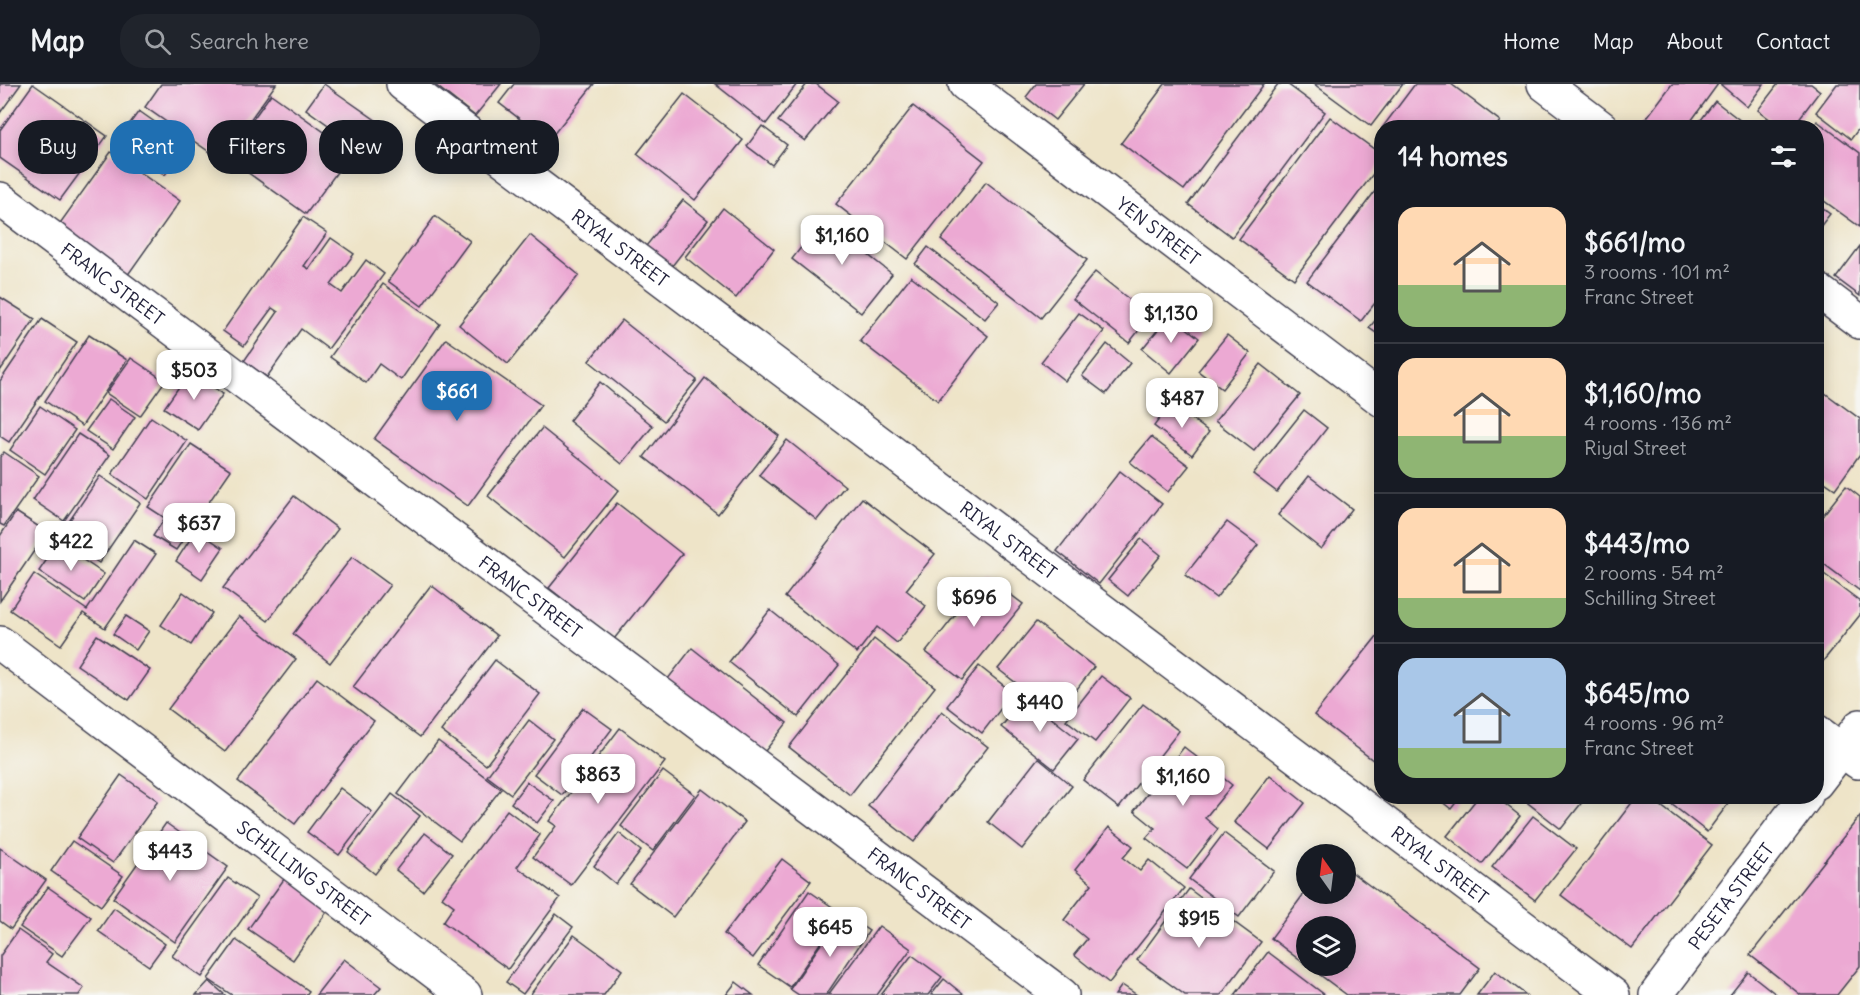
<!DOCTYPE html>
<meta charset="utf-8">
<style>
:root{--surface:#171b24;--page:#20242c;--text:#f1f3f6;--muted:#9ea1a6;--line:#363941;--accent:#1f6fb2}
body{margin:0;font-family:Delius,sans-serif;background:var(--page);color:var(--text);height:100vh;display:flex;flex-direction:column;font-size:22px;white-space:nowrap}
*{box-sizing:border-box;margin:0}
p{font-size:20px;color:var(--muted)}
.icon{flex:none;width:33px;height:33px;fill:none;stroke:currentColor;stroke-width:2;stroke-linecap:round;stroke-linejoin:round}
.map{position:relative;flex:1;overflow:hidden}
.drawer{position:absolute;left:1374px;top:36px;width:450px;height:684px;display:flex;flex-direction:column;background:var(--surface);border-radius:24px;box-shadow:0 3px 15px #0003}
.drawer>*{flex:none}
.top-card{position:absolute;left:18px;top:36px;width:570px;height:54px;display:flex;gap:12px}
.needle{width:39px;rotate:346deg}
.controls{position:absolute;left:1296px;top:760px;display:grid;gap:12px}
.controls a{display:grid;place-items:center;width:60px;height:60px;border-radius:50%;background:var(--surface);box-shadow:0 3px 15px #0003;font-size:30px}
.price{position:absolute;translate:-50% -51px;padding:0 14px;border-radius:12px;background:#fff;color:#222;font-size:20px;line-height:39px;filter:drop-shadow(0 2px 3px #0008)}
.price::after{content:'';position:absolute;left:50%;top:36px;width:18px;height:14px;margin-left:-9px;background:inherit;clip-path:polygon(0 0,100% 0,50% 100%)}
.price.on{background:var(--accent);color:#fff}
ul{padding:0;list-style:none}
li{display:flex;align-items:center;gap:18px;height:150px;padding:0 24px}
li+li{border-top:2px solid var(--line)}
li span{display:grid;place-items:center;flex:none;width:168px;height:120px;border-radius:18px;color:#555}
li>.icon{margin-inline-start:auto}
span .icon{width:72px;height:72px;fill:#fffc;stroke-width:1}
li b{font-size:26px}
h2{display:flex;justify-content:space-between;align-items:center;height:72px;padding:0 24px;font-size:26px}
.chip{padding:0 21px;border-radius:24px;background:var(--surface);box-shadow:0 3px 15px #0003;font-size:21px;line-height:54px}
.chip.on{background:var(--accent);color:#fff}
header{display:flex;align-items:center;gap:36px;box-sizing:border-box;height:84px;padding:0 30px;background:var(--surface);border-bottom:2px solid var(--line)}
header strong{font-size:28px}
nav{display:flex;gap:33px;margin-inline-start:auto;font-size:21px}
.search{width:420px;height:54px;background:var(--page);display:flex;align-items:center;gap:15px;box-sizing:border-box;padding:0 21px;border-radius:24px;color:var(--muted);font-size:22px}
.map>svg:first-child{display:block}
</style>
<header>
<strong>Map</strong>
<div class="search"><svg class="icon" aria-label="search" viewBox="0 0 24 24"><circle cx="10" cy="10" r="6"/><path d="M15 15l6 6"/></svg>Search here</div>
<nav><a>Home</a><a>Map</a><a>About</a><a>Contact</a></nav>
</header>
<div class="map">
<svg width="1860" height="911" viewBox="0 0 1860 911">
<rect width="100%" height="100%" fill="#f6f6f2"/>
<filter id="ink" filterUnits="userSpaceOnUse"><feTurbulence type="fractalNoise" baseFrequency=".0167" numOctaves="2"/><feDisplacementMap in="SourceGraphic" scale="12" xChannelSelector="R" yChannelSelector="G"/><feConvolveMatrix kernelMatrix="1 2 1 2 8 2 1 2 1" color-interpolation-filters="sRGB"/></filter>
<filter id="wash" filterUnits="userSpaceOnUse"><feTurbulence type="fractalNoise" baseFrequency=".008" numOctaves="4" result="noise"/><feDisplacementMap in="SourceGraphic" scale="24" xChannelSelector="R" yChannelSelector="G"/><feGaussianBlur stdDeviation="1.35" result="paint"/><feColorMatrix in="noise" values="0 0 0 0 0 0 0 0 0 0 0 0 0 0 0 0 0 1.4 0 .05"/><feComposite in="paint" operator="in"/></filter>
<g filter="url(#wash)">
<rect width="100%" height="100%" fill="#eee4c8"/>
<g id="blocks">
<!-- building -->
<g fill="#eca9d3">
<polygon points="0,0 21,0 0,29"/>
<polygon points="33,0 107,52 60,116 0,74 0,46"/>
<polygon points="161,0 276,0 221,76 145,23"/>
<polygon points="324,0 377,37 359,63 306,25"/>
<polygon points="434,0 501,0 475,32"/>
<polygon points="514,0 594,0 548,57 499,19"/>
<polygon points="715,0 797,0 766,40"/>
<polygon points="807,0 816,0 838,17 805,57 778,37"/>
<polygon points="1036,0 1084,0 1055,36 1026,13"/>
<polygon points="1165,0 1264,0 1184,106 1121,59"/>
<polygon points="1278,0 1287,0 1325,28 1232,153 1188,120"/>
<polygon points="1314,0 1403,0 1371,42"/>
<polygon points="1415,0 1451,0 1500,37 1495,44 1382,44"/>
<polygon points="1672,0 1718,0 1686,44 1639,44"/>
<polygon points="1720,0 1764,0 1747,23"/>
<polygon points="1778,0 1811,0 1820,7 1792,44 1781,44 1758,26"/>
<polygon points="1837,0 1860,0 1860,43 1851,55 1816,28"/>
<polygon points="271,10 352,68 306,130 226,73"/>
<polygon points="684,10 743,56 695,116 637,70"/>
<polygon points="1715,17 1750,44 1695,44"/>
<polygon points="913,22 984,77 907,175 836,120"/>
<polygon points="139,27 186,60 165,91 117,57"/>
<polygon points="1330,33 1382,71 1382,78 1294,195 1239,155"/>
<polygon points="1817,37 1860,69 1860,143 1816,111 1816,44 1813,44"/>
<polygon points="762,42 787,61 772,81 747,62"/>
<polygon points="111,68 180,117 127,192 58,142"/>
<polygon points="986,98 1087,176 1041,234 941,156"/>
<polygon points="1382,98 1382,210 1361,237 1307,197"/>
<polygon points="683,116 708,136 672,182 646,162"/>
<polygon points="1816,120 1830,130 1816,148"/>
<polygon points="723,124 774,165 736,214 685,173"/>
<polygon points="435,132 470,157 422,222 388,197"/>
<polygon points="303,133 327,149 304,182 309,185 331,154 354,170 331,201 342,209 366,176 384,190 328,265 301,245 267,293 244,277 278,228 272,224 244,262 223,247"/>
<polygon points="823,135 892,190 861,229 792,175"/>
<polygon points="530,151 579,191 508,280 459,241"/>
<polygon points="1860,162 1860,212 1836,194"/>
<polygon points="928,163 999,218 985,235 915,180"/>
<polygon points="1095,188 1150,232 1129,259 1073,215"/>
<polygon points="911,192 988,252 938,317 860,257"/>
<polygon points="383,200 440,240 401,296 379,280 366,299 330,273"/>
<polygon points="0,213 35,235 0,287"/>
<polygon points="1382,228 1382,253 1369,244"/>
<polygon points="1079,229 1104,247 1065,297 1041,278"/>
<polygon points="1170,231 1199,254 1171,289 1142,265"/>
<polygon points="42,235 77,258 9,358 0,352 0,297"/>
<polygon points="622,236 697,296 664,337 589,277"/>
<polygon points="89,251 127,276 82,342 45,317"/>
<polygon points="1227,251 1250,269 1222,305 1198,287"/>
<polygon points="446,255 541,321 468,422 374,355"/>
<polygon points="1107,260 1130,279 1106,310 1082,292"/>
<polygon points="131,274 165,297 140,332 106,309"/>
<polygon points="1261,280 1300,311 1254,367 1215,337"/>
<polygon points="190,287 223,310 198,346 164,324"/>
<polygon points="705,294 779,352 718,430 644,373"/>
<polygon points="600,298 653,342 622,380 569,337"/>
<polygon points="1825,309 1860,335 1860,370 1835,405 1816,392 1816,321"/>
<polygon points="109,315 135,333 113,365 86,347"/>
<polygon points="1171,319 1209,348 1192,371 1154,342"/>
<polygon points="40,322 75,346 45,390 10,366"/>
<polygon points="1304,326 1327,344 1277,408 1253,390"/>
<polygon points="151,333 187,357 148,415 112,390"/>
<polygon points="542,344 619,406 565,473 488,412"/>
<polygon points="78,350 110,371 64,437 33,416"/>
<polygon points="1151,353 1189,382 1168,408 1130,378"/>
<polygon points="787,356 845,402 817,436 759,391"/>
<polygon points="191,360 231,386 176,466 153,452 165,434 148,423"/>
<polygon points="4,368 39,392 4,442 0,440 0,373"/>
<polygon points="1120,387 1162,420 1099,500 1057,467"/>
<polygon points="100,392 140,419 99,479 59,452"/>
<polygon points="1309,392 1352,425 1321,465 1278,431"/>
<polygon points="1846,402 1860,413 1860,507 1816,474 1816,440"/>
<polygon points="294,412 338,445 268,537 223,504"/>
<polygon points="862,414 935,470 906,506 926,522 897,559 877,543 857,569 785,513"/>
<polygon points="617,419 682,470 614,555 549,504"/>
<polygon points="16,428 47,448 0,517 0,452"/>
<polygon points="1227,438 1258,461 1216,514 1185,491"/>
<polygon points="196,446 223,464 202,495 176,477"/>
<polygon points="1141,455 1161,471 1128,512 1108,496"/>
<polygon points="134,456 156,470 105,544 83,529 61,561 10,526 34,490 87,526"/>
<polygon points="58,459 104,490 85,518 39,487"/>
<polygon points="352,473 390,501 330,579 293,550"/>
<polygon points="1816,484 1860,517 1860,531 1816,586"/>
<polygon points="986,492 1023,520 962,596 926,568"/>
<polygon points="431,501 497,552 420,653 353,603"/>
<polygon points="183,508 212,529 191,561 161,541"/>
<polygon points="770,526 839,581 798,633 729,578"/>
<polygon points="126,532 149,547 136,566 113,550"/>
<polygon points="239,532 296,575 225,668 168,625"/>
<polygon points="1036,538 1094,583 1057,631 998,585"/>
<polygon points="1382,546 1382,683 1314,631"/>
<polygon points="97,551 150,586 129,616 77,581"/>
<polygon points="874,555 935,603 850,711 789,663"/>
<polygon points="692,564 787,639 762,671 667,596"/>
<polygon points="495,576 540,610 486,681 441,647"/>
<polygon points="979,582 1013,609 982,649 947,622"/>
<polygon points="1101,592 1130,614 1095,658 1066,636"/>
<polygon points="317,594 374,637 295,740 238,697"/>
<polygon points="1025,613 1078,655 1054,685 1001,643"/>
<polygon points="1143,620 1179,647 1119,724 1083,696"/>
<polygon points="583,624 612,645 562,711 534,690"/>
<polygon points="942,627 988,663 914,758 868,722"/>
<polygon points="529,636 553,655 511,710 487,692"/>
<polygon points="620,644 665,678 571,801 533,773 556,742 549,737"/>
<polygon points="438,657 501,705 460,757 398,710"/>
<polygon points="1184,663 1232,701 1205,734 1218,745 1187,785 1146,754 1155,744 1134,727"/>
<polygon points="1038,674 1072,702 1022,765 988,738"/>
<polygon points="663,687 695,711 653,767 621,742"/>
<polygon points="121,691 158,717 113,779 77,754"/>
<polygon points="1270,691 1305,719 1269,765 1234,738"/>
<polygon points="527,698 554,717 537,739 511,719"/>
<polygon points="340,704 372,728 339,771 307,748"/>
<polygon points="702,705 745,738 673,833 630,800"/>
<polygon points="392,710 420,732 375,790 348,768"/>
<polygon points="1435,712 1461,712 1451,725"/>
<polygon points="1479,712 1495,712 1520,732 1482,780 1447,752"/>
<polygon points="1519,712 1587,712 1561,745"/>
<polygon points="1637,712 1648,712 1712,761 1632,865 1561,811"/>
<polygon points="1661,712 1734,712 1707,748"/>
<polygon points="507,726 540,751 517,783 560,814 508,885 443,838 454,822 442,813"/>
<polygon points="1533,732 1576,765 1535,816 1492,783"/>
<polygon points="1860,732 1860,882 1837,911 1801,911 1750,871"/>
<polygon points="166,739 228,783 175,858 113,814"/>
<polygon points="1109,743 1133,762 1123,774 1140,787 1149,776 1184,804 1109,899 1074,871 1087,855 1064,836 1092,800 1075,786"/>
<polygon points="425,749 452,770 423,807 396,786"/>
<polygon points="619,749 641,767 616,800 594,782"/>
<polygon points="1224,749 1274,787 1239,833 1189,795"/>
<polygon points="72,757 123,792 101,822 51,787"/>
<polygon points="0,764 46,796 11,845 0,837"/>
<polygon points="782,775 811,797 753,874 724,850"/>
<polygon points="1346,784 1480,884 1460,911 1347,911 1308,882 1346,882 1346,843 1306,843 1306,881 1271,854 1306,807 1306,810 1346,810"/>
<polygon points="287,791 331,822 293,876 248,845"/>
<polygon points="228,794 257,814 202,893 172,872"/>
<polygon points="48,803 91,833 62,872 20,843"/>
<polygon points="1189,805 1261,858 1221,911 1185,911 1137,876"/>
<polygon points="809,807 841,829 790,903 758,881"/>
<polygon points="114,824 165,860 149,882 98,847"/>
<polygon points="842,829 869,847 826,911 799,911 790,905"/>
<polygon points="556,830 573,843 523,910 506,898"/>
<polygon points="879,842 911,865 877,911 828,911"/>
<polygon points="18,846 52,870 46,878 84,904 79,911 0,911 0,872"/>
<polygon points="574,851 622,886 604,911 530,911"/>
<polygon points="236,856 309,907 306,911 232,911 208,895"/>
<polygon points="1268,868 1325,911 1235,911"/>
<polygon points="912,871 942,893 928,911 881,911"/>
<polygon points="344,875 381,903 374,911 316,911"/>
<polygon points="1495,887 1526,911 1477,911"/>
<polygon points="1748,888 1777,911 1730,911"/>
<polygon points="944,895 964,911 931,911"/>
<polygon points="209,897 225,911 196,911"/>
<polygon points="736,898 753,911 726,911"/>
<polygon points="1122,901 1137,911 1115,911"/>
</g>
</g>
</g>
<g filter="url(#ink)">
<use href="#blocks" fill-opacity="0" stroke="#413f50" stroke-width="1.5"/>
<g fill="none" stroke-linecap="round" stroke-linejoin="round">
<!-- minor casing -->
<g stroke="#413f50" stroke-width="36">
<g id="minor">
<path id="s1" d="M403,0L1613,911"/>
<path id="s2" d="M965,0L1382,316"/>
<polyline points="1544,0 1602,44"/>
<path id="s3" d="M0,115L1062,911"/>
<polyline points="1816,205 1860,238"/>
<path id="s4" d="M0,559L465,911"/>
<polyline points="1816,647 1858,678"/>
<polyline points="1816,699 1860,642"/>
<path id="s5" d="M1656,911L1806,712"/>
</g>
</g>
<!-- minor -->
<use href="#minor" stroke="#fff" stroke-width="33"/>
</g>
</g>
<g text-anchor="middle" dominant-baseline="central" stroke-width="6" stroke-linejoin="round" paint-order="stroke">
<!-- street labels -->
<g font-size="18" fill="#22223b" stroke="#f6f6f2">
<text stroke="none"><textPath href="#s2" startOffset="243">YEN STREET</textPath></text>
<text stroke="none"><textPath href="#s1" startOffset="272">RIYAL STREET</textPath></text>
<text stroke="none"><textPath href="#s3" startOffset="141">FRANC STREET</textPath></text>
<text stroke="none"><textPath href="#s1" startOffset="758">RIYAL STREET</textPath></text>
<text stroke="none"><textPath href="#s3" startOffset="663">FRANC STREET</textPath></text>
<text stroke="none"><textPath href="#s1" startOffset="1298">RIYAL STREET</textPath></text>
<text stroke="none"><textPath href="#s4" startOffset="381">SCHILLING STREET</textPath></text>
<text stroke="none"><textPath href="#s3" startOffset="1149">FRANC STREET</textPath></text>
<text stroke="none"><textPath href="#s5" startOffset="124">PESETA STREET</textPath></text>
</g>
</g>
</svg>
<div class="controls">
<a><svg class="needle" viewBox="-14 -14 28 28"><path d="M0-13l5 13h-10z" fill="#e53935"/><path d="M0 13l5-13h-10z" fill="#9ea1a6"/></svg></a>
<a><svg class="icon" aria-label="layers" viewBox="0 0 24 24"><path d="M12 4l9 5-9 5-9-5zM3 14l9 5 9-5"/></svg></a>
</div>
<b class="price" style="left:842px;top:182px">$1,160</b>
<b class="price" style="left:1171px;top:260px">$1,130</b>
<b class="price" style="left:194px;top:317px">$503</b>
<b class="price on" style="left:457px;top:338px">$661</b>
<b class="price" style="left:1182px;top:345px">$487</b>
<b class="price" style="left:199px;top:470px">$637</b>
<b class="price" style="left:71px;top:488px">$422</b>
<b class="price" style="left:974px;top:544px">$696</b>
<b class="price" style="left:1040px;top:649px">$440</b>
<b class="price" style="left:598px;top:721px">$863</b>
<b class="price" style="left:1183px;top:723px">$1,160</b>
<b class="price" style="left:170px;top:798px">$443</b>
<b class="price" style="left:1199px;top:865px">$915</b>
<b class="price" style="left:830px;top:874px">$645</b>
<div class="top-card">
<a class="chip">Buy</a>
<a class="chip on">Rent</a>
<a class="chip">Filters</a>
<a class="chip">New</a>
<a class="chip">Apartment</a>
</div>
<section class="drawer">
<h2>14 homes<svg class="icon" aria-label="filters" viewBox="0 0 24 24"><path d="M4 7h16M4 17h16"/><circle cx="9" cy="7" r="2"/><circle cx="15" cy="17" r="2"/></svg></h2>
<ul>
<li><span style="background:linear-gradient(#ffd9b3 65%,#8fb573 0)"><svg class="icon" aria-label="home" viewBox="0 0 24 24"><path d="M3 11l9-7 9 7M6 9v11h12V9"/></svg></span><div><b>$661/mo</b><p>3 rooms · 101 m²</p><p>Franc Street</p></div></li>
<li><span style="background:linear-gradient(#ffd9b3 65%,#8fb573 0)"><svg class="icon" aria-label="home" viewBox="0 0 24 24"><path d="M3 11l9-7 9 7M6 9v11h12V9"/></svg></span><div><b>$1,160/mo</b><p>4 rooms · 136 m²</p><p>Riyal Street</p></div></li>
<li><span style="background:linear-gradient(#ffd9b3 75%,#8fb573 0)"><svg class="icon" aria-label="home" viewBox="0 0 24 24"><path d="M3 11l9-7 9 7M6 9v11h12V9"/></svg></span><div><b>$443/mo</b><p>2 rooms · 54 m²</p><p>Schilling Street</p></div></li>
<li><span style="background:linear-gradient(#a9c7e8 75%,#8fb573 0)"><svg class="icon" aria-label="home" viewBox="0 0 24 24"><path d="M3 11l9-7 9 7M6 9v11h12V9"/></svg></span><div><b>$645/mo</b><p>4 rooms · 96 m²</p><p>Franc Street</p></div></li>
</ul>
</section>
</div>
